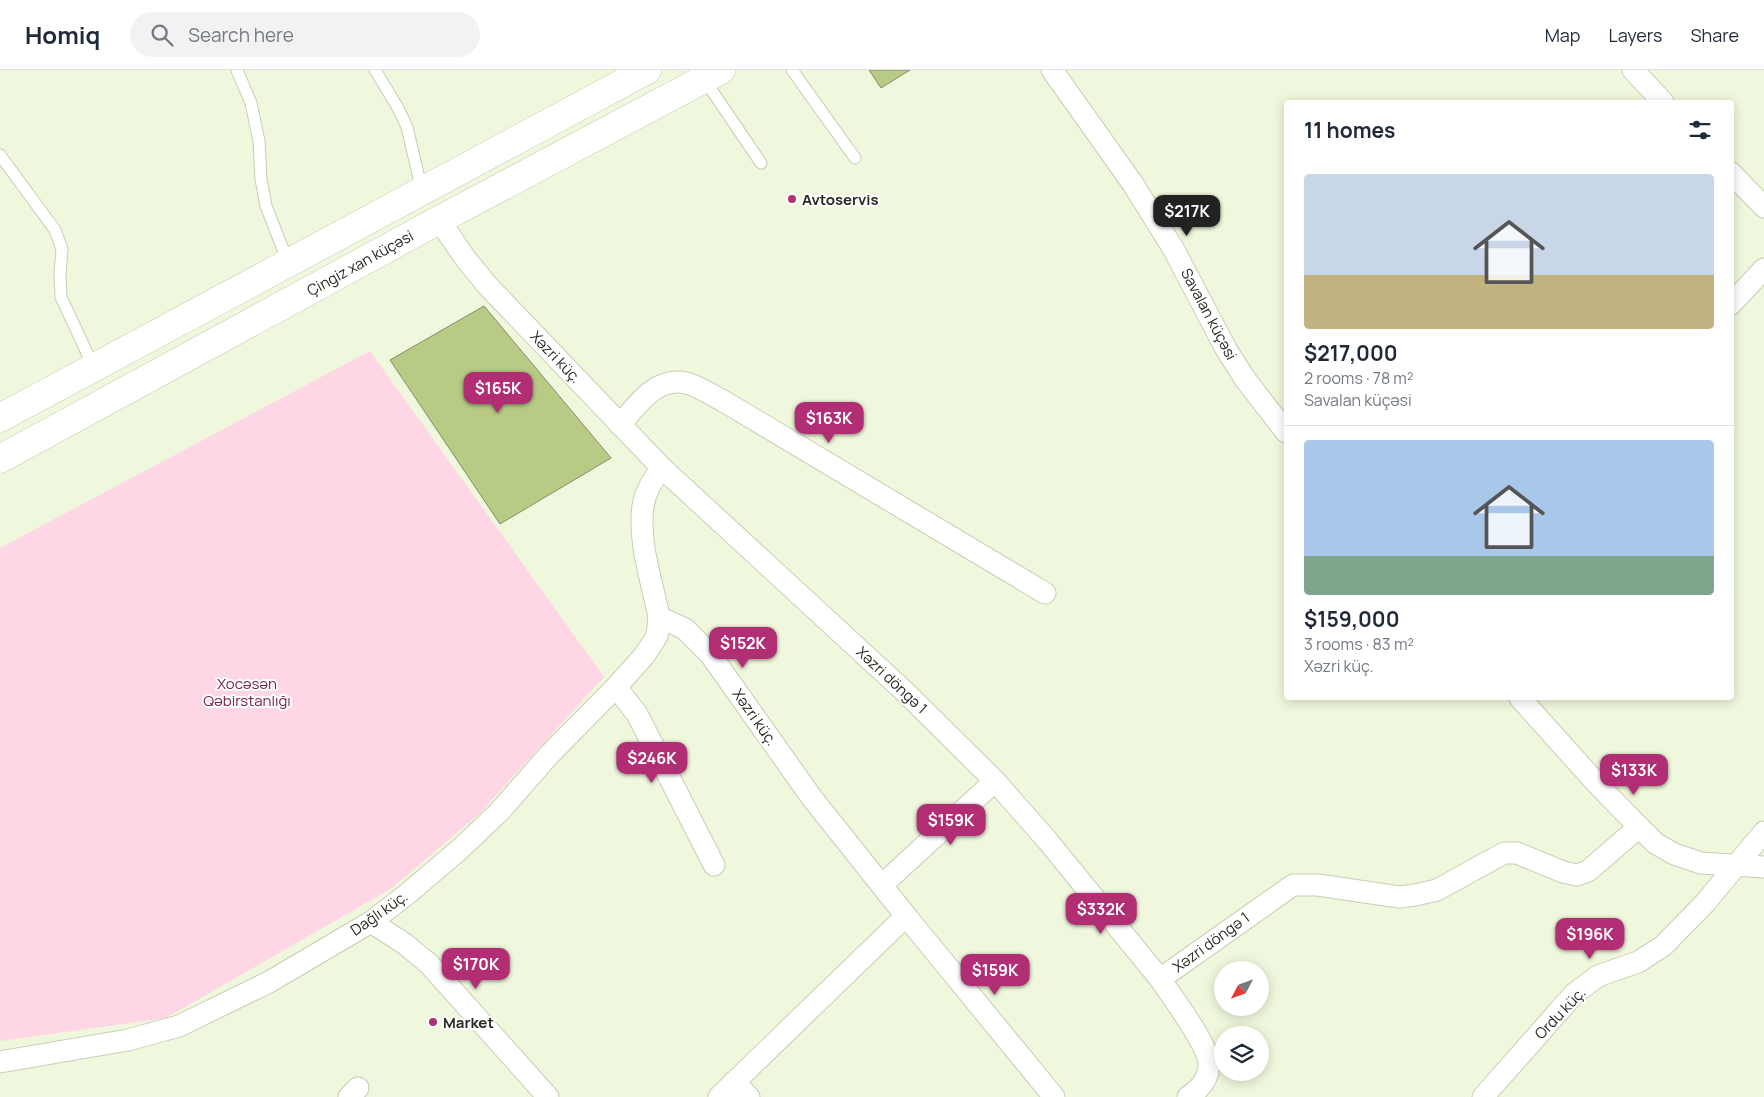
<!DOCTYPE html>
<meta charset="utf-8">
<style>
:root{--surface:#fff;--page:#f2f2f3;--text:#1f2937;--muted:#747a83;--line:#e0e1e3;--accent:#b12d74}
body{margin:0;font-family:Manrope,sans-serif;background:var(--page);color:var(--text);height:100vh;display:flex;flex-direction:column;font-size:19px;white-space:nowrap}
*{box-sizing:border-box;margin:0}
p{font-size:16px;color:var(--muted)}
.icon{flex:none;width:28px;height:28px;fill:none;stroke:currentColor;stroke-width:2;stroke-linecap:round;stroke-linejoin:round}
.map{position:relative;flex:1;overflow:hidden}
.drawer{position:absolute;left:1284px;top:30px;width:450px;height:600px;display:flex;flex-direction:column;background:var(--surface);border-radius:5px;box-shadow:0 2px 12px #0003}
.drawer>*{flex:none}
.needle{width:32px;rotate:229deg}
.controls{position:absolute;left:1214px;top:891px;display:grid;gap:10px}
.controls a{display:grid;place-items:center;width:55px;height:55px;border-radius:50%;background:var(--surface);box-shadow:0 2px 12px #0003;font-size:25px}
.price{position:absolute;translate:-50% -42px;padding:0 11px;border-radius:10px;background:var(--accent);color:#fff;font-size:16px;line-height:32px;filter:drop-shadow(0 1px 2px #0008)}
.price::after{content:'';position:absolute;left:50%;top:30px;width:15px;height:11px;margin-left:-8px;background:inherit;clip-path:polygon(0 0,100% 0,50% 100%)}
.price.on{background:#222;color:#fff}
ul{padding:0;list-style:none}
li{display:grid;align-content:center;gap:10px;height:265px;padding:0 20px}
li+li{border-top:1px solid var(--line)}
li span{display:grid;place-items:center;height:155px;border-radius:5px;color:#555}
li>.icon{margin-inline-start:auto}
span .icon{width:90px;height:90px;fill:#fffc;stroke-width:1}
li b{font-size:21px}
h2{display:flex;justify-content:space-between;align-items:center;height:60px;padding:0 20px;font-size:21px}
header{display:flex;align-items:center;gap:30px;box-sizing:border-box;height:70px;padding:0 25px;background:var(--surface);border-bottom:1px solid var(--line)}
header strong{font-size:24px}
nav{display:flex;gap:28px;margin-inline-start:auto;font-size:18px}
.search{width:350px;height:45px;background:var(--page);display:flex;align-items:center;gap:12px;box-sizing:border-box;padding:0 18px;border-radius:28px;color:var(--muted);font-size:19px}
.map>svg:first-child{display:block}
</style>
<header>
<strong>Homiq</strong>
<div class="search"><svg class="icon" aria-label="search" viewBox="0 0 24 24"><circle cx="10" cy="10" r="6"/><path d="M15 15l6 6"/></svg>Search here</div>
<nav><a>Map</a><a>Layers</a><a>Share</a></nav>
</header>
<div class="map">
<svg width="1764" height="1027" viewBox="0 0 1764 1027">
<rect width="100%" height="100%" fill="#eff8dc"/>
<!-- green -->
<polygon fill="#ffd6e6" points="370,281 604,607 479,744 392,818 166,948 0,971 0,478"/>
<!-- building -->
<g fill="#b7cb85" stroke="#848c73">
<polygon points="869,0 910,0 881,18"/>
<polygon points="484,236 611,388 500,454 390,290"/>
</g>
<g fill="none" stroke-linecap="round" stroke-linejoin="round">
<!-- lane casing -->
<g stroke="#c6cfb4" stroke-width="13">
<g id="lane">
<polyline points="237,0 251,33 259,71 261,109 266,136 288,192"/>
<polyline points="375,0 398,38 407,57 422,121"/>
<polyline points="792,0 855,88"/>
<polyline points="704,9 761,93"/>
<polyline points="0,85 55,160 62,179 60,204 61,227 94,298"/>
</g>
</g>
<!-- street casing -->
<g stroke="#c6cfb4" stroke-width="23">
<g id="street">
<polyline points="1052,0 1133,114 1174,180 1226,279 1245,309 1286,362"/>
<polyline points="1633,0 1663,32"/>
<polyline points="1731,103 1764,137"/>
<path d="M439,150L465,188L487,215L662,398C653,409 645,422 643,436C638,473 652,511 659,547L685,559L710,584L812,728L906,846L719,1027"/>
<polyline points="1731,234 1764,199"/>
<path d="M620,355C637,335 656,306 686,313C697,315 713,326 725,332L1045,523"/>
<polyline points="662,398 903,620 995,711 1047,770 1160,909 1293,815 1318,815 1399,827 1415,825 1437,820 1504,783 1517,783 1563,802 1577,805 1588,801 1639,757"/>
<polyline points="616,617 637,644 714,795"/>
<polyline points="1520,628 1599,716 1655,773 1674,784 1701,793 1764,797"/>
<polyline points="882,815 995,711"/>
<polyline points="906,846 1054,1027"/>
<polyline points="371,852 405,874 429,894 548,1027"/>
<path d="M1160,909C1172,927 1210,976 1209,996C1208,1010 1199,1020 1188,1027"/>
<polyline points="0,992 128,970 179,956 269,912 371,852 406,825 459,780 500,741 549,685 616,617 644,586 657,566 659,547"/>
<polyline points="734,1012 749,1027"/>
<polyline points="349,1027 358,1018"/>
<polyline points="1483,1027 1574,924 1598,906 1638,892 1663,876 1705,833 1764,762"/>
</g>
</g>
<!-- primary casing -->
<g stroke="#c6cfb4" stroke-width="29">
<g id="primary">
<polyline points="0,348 647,0"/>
<polyline points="0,389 439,150 721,0"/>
</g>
</g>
<!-- lane -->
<use href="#lane" stroke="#fff" stroke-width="11"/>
<!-- street -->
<use href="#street" stroke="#fff" stroke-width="21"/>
<!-- primary -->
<use href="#primary" stroke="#fff" stroke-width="28"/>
</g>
<!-- markers -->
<g fill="#b12d74" stroke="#fff" stroke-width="2">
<circle cx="792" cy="129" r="5"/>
<circle cx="433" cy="952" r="5"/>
</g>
<g text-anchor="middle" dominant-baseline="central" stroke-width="4" stroke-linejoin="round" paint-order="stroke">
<!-- poi labels -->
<g font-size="15" font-weight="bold" fill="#272a20" stroke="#fff" text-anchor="start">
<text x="802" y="129">Avtoservis</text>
<text x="443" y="952">Market</text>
</g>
<!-- street labels -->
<g font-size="15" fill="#272a20" stroke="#fff">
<text transform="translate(360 193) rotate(-29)">Çingiz xan küçəsi</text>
<text transform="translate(1209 244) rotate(62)">Savalan küçəsi</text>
<text transform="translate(556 287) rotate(46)">Xəzri küç.</text>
<text transform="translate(892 610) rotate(43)">Xəzri döngə 1</text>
<text transform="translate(755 647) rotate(55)">Xəzri küç.</text>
<text transform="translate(379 843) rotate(-35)">Dağlı küç.</text>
<text transform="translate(1211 872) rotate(-36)">Xəzri döngə 1</text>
<text transform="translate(1560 943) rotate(-46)">Ordu küç.</text>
</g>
<!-- park labels -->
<g font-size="15" fill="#76224e" stroke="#fff">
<text x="247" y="613">Xocəsən<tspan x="247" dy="17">Qəbirstanlığı</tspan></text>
</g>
</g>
</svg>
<div class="controls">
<a><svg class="needle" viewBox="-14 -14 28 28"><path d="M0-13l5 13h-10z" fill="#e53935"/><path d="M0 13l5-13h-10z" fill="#747a83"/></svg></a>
<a><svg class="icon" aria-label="layers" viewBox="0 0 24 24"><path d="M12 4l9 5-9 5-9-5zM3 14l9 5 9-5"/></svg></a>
</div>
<b class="price on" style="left:1187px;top:167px">$217K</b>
<b class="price" style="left:498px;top:344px">$165K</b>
<b class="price" style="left:829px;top:374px">$163K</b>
<b class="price" style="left:743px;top:599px">$152K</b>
<b class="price" style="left:652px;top:714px">$246K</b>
<b class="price" style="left:1634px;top:726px">$133K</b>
<b class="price" style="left:951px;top:776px">$159K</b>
<b class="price" style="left:1101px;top:865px">$332K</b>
<b class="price" style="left:1590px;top:890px">$196K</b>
<b class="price" style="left:476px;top:920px">$170K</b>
<b class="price" style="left:995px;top:926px">$159K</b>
<section class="drawer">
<h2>11 homes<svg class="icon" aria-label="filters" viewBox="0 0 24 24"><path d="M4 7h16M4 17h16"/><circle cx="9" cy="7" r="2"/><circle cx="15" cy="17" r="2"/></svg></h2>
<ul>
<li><span style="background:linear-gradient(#c9d6e8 65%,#c2b280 0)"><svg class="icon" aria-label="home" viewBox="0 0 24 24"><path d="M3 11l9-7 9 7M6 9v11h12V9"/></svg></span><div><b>$217,000</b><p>2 rooms · 78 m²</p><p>Savalan küçəsi</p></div></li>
<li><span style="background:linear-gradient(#a9c7e8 75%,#7fa58c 0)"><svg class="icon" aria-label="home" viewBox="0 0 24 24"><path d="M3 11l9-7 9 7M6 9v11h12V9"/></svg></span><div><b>$159,000</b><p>3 rooms · 83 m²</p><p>Xəzri küç.</p></div></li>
</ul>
</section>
</div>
